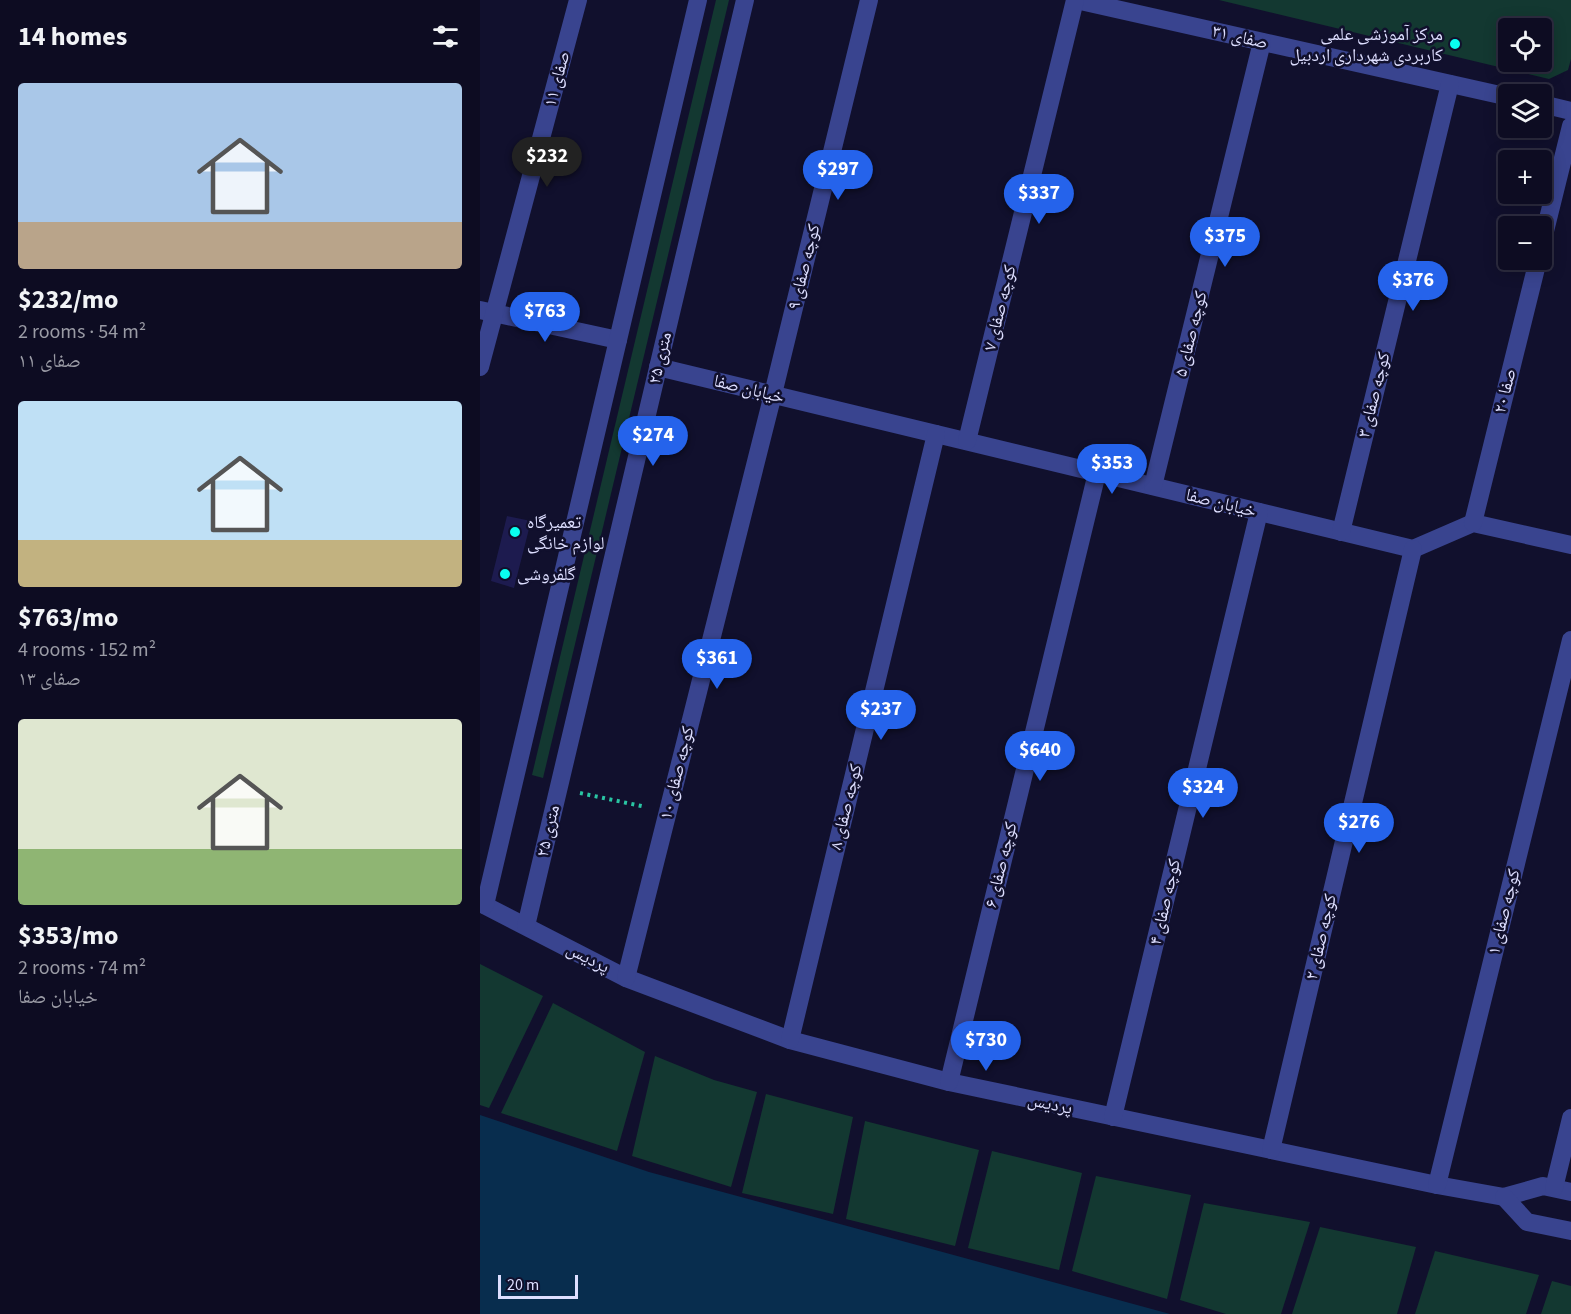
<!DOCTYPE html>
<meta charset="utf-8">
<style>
:root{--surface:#0d0c22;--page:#1b1a2f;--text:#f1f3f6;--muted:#9a9ba5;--line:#2d2c40;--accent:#2563eb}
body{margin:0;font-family:"Source Sans 3","Noto Naskh Arabic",sans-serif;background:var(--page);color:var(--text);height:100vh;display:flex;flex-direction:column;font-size:22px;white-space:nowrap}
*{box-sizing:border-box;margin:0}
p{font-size:20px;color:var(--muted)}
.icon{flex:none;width:33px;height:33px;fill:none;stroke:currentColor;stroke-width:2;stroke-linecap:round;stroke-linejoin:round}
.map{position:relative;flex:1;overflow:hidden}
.sheet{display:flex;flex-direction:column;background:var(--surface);width:480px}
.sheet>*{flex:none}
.controls{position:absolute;left:1018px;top:18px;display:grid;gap:12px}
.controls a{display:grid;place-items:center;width:54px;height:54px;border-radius:6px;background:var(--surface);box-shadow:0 3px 15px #0003,0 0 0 2px var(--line);font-size:30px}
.scale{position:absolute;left:18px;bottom:15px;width:80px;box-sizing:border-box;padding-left:6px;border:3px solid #dddeff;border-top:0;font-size:16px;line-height:21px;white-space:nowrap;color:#dddeff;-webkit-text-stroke:4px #11102d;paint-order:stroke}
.price{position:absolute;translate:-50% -51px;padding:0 14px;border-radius:21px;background:var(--accent);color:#fff;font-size:20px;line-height:39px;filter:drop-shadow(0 2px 3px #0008)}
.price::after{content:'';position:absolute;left:50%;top:36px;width:18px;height:14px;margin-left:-9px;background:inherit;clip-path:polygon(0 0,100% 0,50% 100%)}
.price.on{background:#222;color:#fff}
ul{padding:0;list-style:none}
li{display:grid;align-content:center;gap:12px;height:318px;padding:0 18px}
li span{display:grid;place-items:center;height:186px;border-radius:6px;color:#555}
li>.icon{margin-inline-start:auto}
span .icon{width:108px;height:108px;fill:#fffc;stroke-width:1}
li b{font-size:26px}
h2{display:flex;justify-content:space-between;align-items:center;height:72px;padding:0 18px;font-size:26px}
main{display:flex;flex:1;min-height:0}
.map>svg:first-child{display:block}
</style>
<main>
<section class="sheet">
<h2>14 homes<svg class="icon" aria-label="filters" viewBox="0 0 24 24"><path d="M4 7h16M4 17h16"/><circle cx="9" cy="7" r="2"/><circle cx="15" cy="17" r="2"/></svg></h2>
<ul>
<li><span style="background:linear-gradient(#a9c7e8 75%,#b9a48a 0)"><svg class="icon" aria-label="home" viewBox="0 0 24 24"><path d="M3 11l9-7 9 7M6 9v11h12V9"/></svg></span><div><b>$232/mo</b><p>2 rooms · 54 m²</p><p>صفای ۱۱</p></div></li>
<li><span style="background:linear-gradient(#bfe0f5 75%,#c2b280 0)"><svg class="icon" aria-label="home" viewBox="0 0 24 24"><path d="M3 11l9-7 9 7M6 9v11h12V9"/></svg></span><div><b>$763/mo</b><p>4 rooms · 152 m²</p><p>صفای ۱۳</p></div></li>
<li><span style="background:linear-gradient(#dfe7d0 70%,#8fb573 0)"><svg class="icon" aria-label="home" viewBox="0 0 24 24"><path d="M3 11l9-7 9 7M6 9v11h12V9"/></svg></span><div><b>$353/mo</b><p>2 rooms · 74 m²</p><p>خیابان صفا</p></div></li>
</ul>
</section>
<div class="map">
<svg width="1091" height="1314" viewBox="0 0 1091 1314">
<rect width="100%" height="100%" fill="#11102d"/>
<!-- green -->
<g fill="#133831" fill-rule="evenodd">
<polygon points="236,0 249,0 63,778 52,775"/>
<path d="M739,0H1091V59L1088,70L1069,79ZM1029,28H1062V62H1029Z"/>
<polygon points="0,964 63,996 9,1108 0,1105"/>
<polygon points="73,1003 165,1052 137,1151 21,1113"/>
<polygon points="175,1056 234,1080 277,1092 251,1187 152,1156"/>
<polygon points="286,1094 373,1117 353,1214 262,1193"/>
<polygon points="385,1121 499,1150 475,1246 366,1219"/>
<polygon points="512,1151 602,1173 579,1270 488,1248"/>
<polygon points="616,1176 711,1195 687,1299 592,1271"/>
<polygon points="724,1203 830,1222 801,1314 746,1314 700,1300"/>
<polygon points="840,1227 936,1247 917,1314 812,1314"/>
<polygon points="955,1251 1059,1275 1046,1314 935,1314"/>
<polygon points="1072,1281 1091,1286 1091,1314 1061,1314"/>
</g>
<!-- water -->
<polygon fill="#082d4e" points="0,1115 169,1172 690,1314 0,1314"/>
<!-- building -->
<polygon fill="#1d1b4f" points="27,516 51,521 34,588 11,581"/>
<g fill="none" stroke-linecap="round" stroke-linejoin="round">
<!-- path -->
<polyline stroke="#2ac5a3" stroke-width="4" stroke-dasharray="3 4.5" stroke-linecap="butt" points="100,793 166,807"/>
<!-- minor -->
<g stroke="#39448f" stroke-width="18">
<polyline points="596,0 1029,97"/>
<polyline points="1062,104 1091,111"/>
<polyline points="1062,243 1091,126"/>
<polyline points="0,310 138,340"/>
<polyline points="0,367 98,0"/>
<polyline points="178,367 933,549 993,523 1091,545"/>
<polyline points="487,441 595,0"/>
<polyline points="673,486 782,42"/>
<polyline points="993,523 1058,260"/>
<polyline points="861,532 970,84"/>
<polyline points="0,903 146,978 310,1040 469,1082 957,1185 1024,1197 1063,1186 1091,1192"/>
<polyline points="5,905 218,0"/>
<polyline points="46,926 265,0"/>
<polyline points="146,978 293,394 389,0"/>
<polyline points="310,1040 456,434"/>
<polyline points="469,1082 617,473"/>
<polyline points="633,1117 779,512"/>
<polyline points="791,1150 933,549"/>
<polyline points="957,1185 1091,640"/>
<polyline points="1074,1188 1091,1118"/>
<polyline points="1024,1197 1047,1222 1091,1231"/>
</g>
</g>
<!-- markers -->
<g fill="#09fff0" stroke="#11102d" stroke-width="2">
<circle cx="975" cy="44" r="6"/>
<circle cx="35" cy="532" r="6"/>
<circle cx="25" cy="574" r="6"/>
</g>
<g text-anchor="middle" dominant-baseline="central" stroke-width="5" stroke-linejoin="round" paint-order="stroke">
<!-- poi labels -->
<g font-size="18" fill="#dddeff" stroke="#11102d" text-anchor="start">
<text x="963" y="34" text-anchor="end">مرکز آموزشی علمی<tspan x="963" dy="21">کاربردی شهرداری اردبیل</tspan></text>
<text x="47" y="522">تعمیرگاه<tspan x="47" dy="21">لوازم خانگی</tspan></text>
<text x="37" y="574">گلفروشی</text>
</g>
<!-- street labels -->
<g font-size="18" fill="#dddeff" stroke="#11102d">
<text transform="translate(760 37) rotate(13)">صفای ۳۱</text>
<text transform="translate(77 79) rotate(-75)">صفای ۱۱</text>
<text transform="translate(324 267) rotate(-76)">کوچه صفای ۹</text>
<text transform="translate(520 308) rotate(-76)">کوچه صفای ۷</text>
<text transform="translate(711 334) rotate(-76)">کوچه صفای ۵</text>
<text transform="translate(180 358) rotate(-77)">۲۵ متری</text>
<text transform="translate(269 389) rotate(14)">خیابان صفا</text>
<text transform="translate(1025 391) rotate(-76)">صفا ۲۰</text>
<text transform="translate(894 395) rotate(-76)">کوچه صفای ۳</text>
<text transform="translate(741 503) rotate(14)">خیابان صفا</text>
<text transform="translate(197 773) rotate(-76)">کوچه صفای ۱۰</text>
<text transform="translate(366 807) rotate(-76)">کوچه صفای ۸</text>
<text transform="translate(68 831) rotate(-77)">۲۵ متری</text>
<text transform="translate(521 865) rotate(-76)">کوچه صفای ۶</text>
<text transform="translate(685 902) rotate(-77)">کوچه صفای ۴</text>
<text transform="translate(1024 912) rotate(-76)">کوچه صفای ۱</text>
<text transform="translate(841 937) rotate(-77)">کوچه صفای ۲</text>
<text transform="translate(108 958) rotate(27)">پردیس</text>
<text transform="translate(570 1104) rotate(12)">پردیس</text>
</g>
</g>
</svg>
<div class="controls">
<a><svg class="icon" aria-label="locate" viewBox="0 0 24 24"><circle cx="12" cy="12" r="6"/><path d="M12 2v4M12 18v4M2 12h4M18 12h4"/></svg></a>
<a><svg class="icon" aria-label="layers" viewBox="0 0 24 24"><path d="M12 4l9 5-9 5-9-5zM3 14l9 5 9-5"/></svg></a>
<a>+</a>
<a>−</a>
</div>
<div class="scale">20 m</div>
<b class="price on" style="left:67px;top:188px">$232</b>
<b class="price" style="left:358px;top:201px">$297</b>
<b class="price" style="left:559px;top:225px">$337</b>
<b class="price" style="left:745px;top:268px">$375</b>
<b class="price" style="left:933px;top:312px">$376</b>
<b class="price" style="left:65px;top:343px">$763</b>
<b class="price" style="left:173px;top:467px">$274</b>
<b class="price" style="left:632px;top:495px">$353</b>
<b class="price" style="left:237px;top:690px">$361</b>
<b class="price" style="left:401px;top:741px">$237</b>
<b class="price" style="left:560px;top:782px">$640</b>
<b class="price" style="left:723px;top:819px">$324</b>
<b class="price" style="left:879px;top:854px">$276</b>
<b class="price" style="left:506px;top:1072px">$730</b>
</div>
</main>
